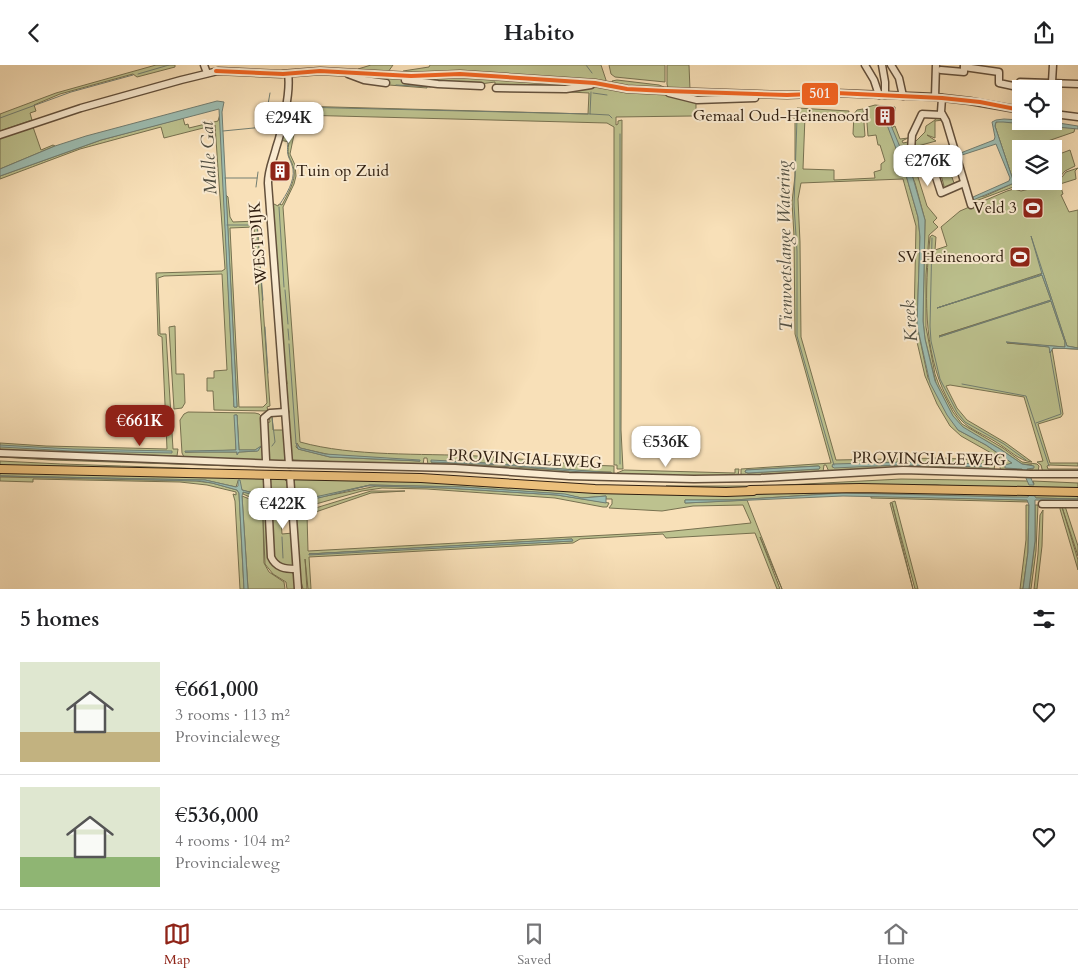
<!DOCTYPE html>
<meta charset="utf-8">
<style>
:root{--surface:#fff;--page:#f2f2f2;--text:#202124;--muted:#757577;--line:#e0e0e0;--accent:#8f2418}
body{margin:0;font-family:Cardo,serif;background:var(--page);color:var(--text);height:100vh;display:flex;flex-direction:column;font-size:19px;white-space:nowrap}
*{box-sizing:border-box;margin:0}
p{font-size:16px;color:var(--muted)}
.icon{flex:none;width:28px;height:28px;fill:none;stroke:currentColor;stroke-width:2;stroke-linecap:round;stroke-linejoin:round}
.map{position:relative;height:524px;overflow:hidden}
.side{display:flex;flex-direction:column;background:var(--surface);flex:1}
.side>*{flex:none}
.fabs{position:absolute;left:1012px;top:15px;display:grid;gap:10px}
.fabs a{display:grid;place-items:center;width:50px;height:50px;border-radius:0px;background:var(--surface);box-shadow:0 5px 20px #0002;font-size:25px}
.price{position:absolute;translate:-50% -42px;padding:0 11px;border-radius:10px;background:#fff;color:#222;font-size:16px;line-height:32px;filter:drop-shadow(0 1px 2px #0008)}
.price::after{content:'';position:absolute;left:50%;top:30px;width:15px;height:11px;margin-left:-8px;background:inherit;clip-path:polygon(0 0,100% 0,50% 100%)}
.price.selected{background:var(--accent);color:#fff}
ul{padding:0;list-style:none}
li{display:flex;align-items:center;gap:15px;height:125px;padding:0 20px}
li+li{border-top:1px solid var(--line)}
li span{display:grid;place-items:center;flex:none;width:140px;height:100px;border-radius:0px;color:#555}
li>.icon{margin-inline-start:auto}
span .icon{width:60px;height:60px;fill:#fffc;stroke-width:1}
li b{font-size:21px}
h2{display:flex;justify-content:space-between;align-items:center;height:60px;padding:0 20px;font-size:21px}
header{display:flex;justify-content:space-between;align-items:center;height:65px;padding:0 20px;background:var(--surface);font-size:22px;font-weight:800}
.tabs{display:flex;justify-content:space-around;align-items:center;height:70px;border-top:1px solid var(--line);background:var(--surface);font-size:14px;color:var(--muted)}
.tabs a{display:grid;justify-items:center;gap:2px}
.tabs .selected{color:var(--accent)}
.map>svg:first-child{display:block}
</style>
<header><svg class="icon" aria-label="back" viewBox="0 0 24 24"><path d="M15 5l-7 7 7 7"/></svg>Habito<svg class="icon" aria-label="share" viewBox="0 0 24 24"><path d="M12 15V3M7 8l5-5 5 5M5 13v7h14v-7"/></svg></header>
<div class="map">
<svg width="1078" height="524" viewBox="0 0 1078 524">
<rect width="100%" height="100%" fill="#f8e0b8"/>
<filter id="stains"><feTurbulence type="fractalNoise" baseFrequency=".004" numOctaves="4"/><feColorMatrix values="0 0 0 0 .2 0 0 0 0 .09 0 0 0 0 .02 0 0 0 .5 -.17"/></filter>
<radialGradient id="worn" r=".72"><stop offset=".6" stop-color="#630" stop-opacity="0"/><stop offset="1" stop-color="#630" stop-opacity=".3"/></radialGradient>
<!-- green -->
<g fill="#bdc28f" stroke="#777150" fill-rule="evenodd">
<polygon points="156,0 175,0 175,2 137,12 133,9 60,29 34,40 36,46 30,48 32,55 0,66 0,49 56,28"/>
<polygon points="371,0 393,0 388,7 358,7 358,4"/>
<polygon points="430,0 601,0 606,15 605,17 403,9 403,6 429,2"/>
<polygon points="609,0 665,0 665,17 615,12 611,9"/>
<polygon points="667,0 689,0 690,25 668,23 667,19"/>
<polygon points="352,11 394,12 427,19 427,23 389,20 389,18"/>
<polygon points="458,11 588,20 576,22 495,22 495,17 480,19 408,14"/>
<polygon points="617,15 659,20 664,22 663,24 632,23 613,19 612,16"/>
<path d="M597,20L666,29L694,36L696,39V48L692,51L616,52V60L618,59V56L622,55L621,365L623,404H617V400H614V62L607,58L298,50L290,89L295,100L296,111L294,119L283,142L300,377C354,392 420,388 477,391C523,393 568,400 614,401V408L612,411L428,400L427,393H424L423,400L293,395L291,392L285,320L287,319L285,302H283L272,138L278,141L279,139L282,140C287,130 296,116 294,105C291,91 286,94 289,77L280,75L285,54L293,55L296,41L588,49L589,28L570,27V25L588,23ZM297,378L300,383L331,390L420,396L330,392L298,384L296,382ZM450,396C504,398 557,406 611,407V408L431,397Z"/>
<path d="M875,40L895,42V46L887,49L882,42L880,41L884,57L887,58L906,110L918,152L920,172L917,260L928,313L958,365L986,380L1012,398L1007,400L1006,403L1022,404L1024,407H1001L999,397H995L994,406L829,407L826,400H824L823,407L780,410H741V404L831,398L795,269L794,171L792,137L795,111V54L791,51L797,52V43L849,46L848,52L805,51L803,104L834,105V115L875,113L874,107L881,105V99L885,96L880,80H878L876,70L868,71L866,45L868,42ZM903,114L916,161L914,257L917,277L925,311L937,339L950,361L961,371L1000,393V396L941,393L836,395L801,272L800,177L798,134L801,118ZM903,397L989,399V402L899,400L832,402L833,400ZM818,401L820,402L819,404L748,408L745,407L746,405Z"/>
<polygon points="863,44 865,71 863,72 855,72 853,69 854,49 857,45"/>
<path d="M220,49L234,342H237L226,130L228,132L230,152L233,157L257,156L270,341L267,342L268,346L214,345L213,326H207V313H214V306L227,305L222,209L164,211L158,213L160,269H166L173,384H178L177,391L0,386V378L46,381L167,384L162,272L158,270L156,208L222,206L225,204L215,60L164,73L161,62L80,84L0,114V111L101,75L183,53L185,60L188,59L189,63L218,56ZM254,162L267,338L263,342H239L230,163Z"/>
<polygon points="937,51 943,53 943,55 935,56 935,73 927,70 936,76 914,82 913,79 925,67 926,61 935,55"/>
<polygon points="1001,56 1075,63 1074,67 1042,78 1044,84 1021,84 1021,116 1050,116 1020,124 1016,121 973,137 970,133 985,131 1014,118 995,61 996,57"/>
<polygon points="895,61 900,74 908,73 902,76 903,78 908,77 908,85 914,90 923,88 925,96 940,92 939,84 951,81 954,93 954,95 935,105 928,105 917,109 927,141 937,153 933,157 938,162 929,170 926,210 926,262 935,309 939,320 953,347 962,359 1003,383 1022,397 1037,399 1039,401 1038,407 1029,407 1027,404 1033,404 1032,400 1022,399 1000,384 963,363 953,352 936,318 925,274 923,256 925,155 915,118 891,63"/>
<polygon points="33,62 41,85 53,80 55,81 0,104 0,72 5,72"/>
<polygon points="1070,85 1075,101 1065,106 1058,114 1054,115 1054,91"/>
<polygon points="955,98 956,101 949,104 954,118 960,116 961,117 943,125 941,122 944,121 941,110 938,111 938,107 946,105"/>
<path d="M1078,103L1075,106L1076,114L1060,119L1063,129L1061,130L1069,147L1078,145V283L1067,281L1043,208L937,243L1042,210L1051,235L939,271L1051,236L1065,277V282L1007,278L1050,282V288L1051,284L1053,283L1078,284L1055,283L1052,284L1063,349L1061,352L1038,359L1050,398H1078V401L1049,400L1047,401L1048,404H1078V407L1043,408L1041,400L1037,397L1043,396L1024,332L950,320L946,321L957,343L967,355L1006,378L1032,397C1019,396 1008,384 996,377C985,370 970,365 961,355C955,349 951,340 947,333C922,284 925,225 930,172L932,170L936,172L935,185L947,181L941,162L960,146L1007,126L1014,124L1021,126L1058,117L1066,107Z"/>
<polygon points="175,261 176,309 184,309 185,338 182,343 174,344 169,262"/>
<path d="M188,347L255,348L259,349L262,352L263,396L184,392L182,388L180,355L184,349ZM235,350H237L239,385H255L261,382L257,386L239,387L237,389V387H185L236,385Z"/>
<polygon points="272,350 273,365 283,365 286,393 282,397 269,397 266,358 270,357 269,351"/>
<polygon points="0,389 48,394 264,400 264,402 51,395 0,392"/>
<path d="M0,396C81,401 162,401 243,406L0,402Z"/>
<polygon points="735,404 739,404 738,411 618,410 617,408 624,405 735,408"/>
<polygon points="0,406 265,413 267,444 263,446 260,446 254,434 243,429 243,427 259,431 264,443 261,430 242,425 238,416 236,422 205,415 0,411"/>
<polygon points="0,412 196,416 212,418 237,425 239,428 244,524 240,524 235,436 233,429 236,430 236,427 207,420 180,417 33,414 33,417 0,416"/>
<polygon points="269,413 283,413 288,418 290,443 287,440 280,441 282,469 293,468 294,498 291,501 280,500 273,490"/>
<path d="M295,414L397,415L726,431L816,426L1078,429V434L842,428L734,435H685V438L747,435L782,524L760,472L780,524H777L755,468L666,473L663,469L580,474L573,478L309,492L311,524H308L305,494L307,524H303L299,509L296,449L371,426H405L371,428L307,450L308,486L664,467L751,458L743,440L693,441L662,446L609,443L612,439V434H606V431L582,433L562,429L463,422L370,420L301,436L377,421L446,423L557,430L609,438L607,442H603L555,433L427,424L382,423L362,426L298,444L295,443L292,416ZM572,474V476L309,489H310Z"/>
<polygon points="901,414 1028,416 1029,419 1034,419 1033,416 1078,418 1078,424 970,423 936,420 746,423 666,421 766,421"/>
<polygon points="242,431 252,435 257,448 267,452 270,495 294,509 297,524 287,524 286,517 273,509 265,499 263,454 264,498 269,507 284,517 285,524 248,524"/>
<polygon points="871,431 1027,435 1029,437 871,433"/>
<polygon points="895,436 918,524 915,524 892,438 913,524 890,438"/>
<polygon points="1026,440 1029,440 1028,487 1023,524 1020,524 1026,475"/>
<polygon points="1035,440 1038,440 1036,486 1031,524 1029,524 1035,476"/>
<polygon points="1065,441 1078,481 1078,491 1062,442 1078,495 1078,505 1060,444 1060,442"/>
<polygon points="1043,445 1042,481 1037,524 1034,524 1038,489 1040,450"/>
</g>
<!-- water -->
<g fill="#9dbdb2" stroke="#727e72">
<polygon points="217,36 224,37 222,47 237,342 234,342 219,44 101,75 0,111 0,104 55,81 86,71"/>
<polygon points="884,52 886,52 890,58 913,113 925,155 923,256 925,274 935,316 953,351 963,362 1000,384 1022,399 1034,401 1034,403 1027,404 1034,420 1029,420 1022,404 1005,403 1005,400 1012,398 986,380 958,365 947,350 930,318 917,260 920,172 918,152 906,110"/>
<polygon points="1004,54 1052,57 1078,61 1078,64 1003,57 996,57 995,61 1014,118 973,135 973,132 1009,116 1010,113 996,79 959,91 958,89 994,75 995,72 992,57 996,55"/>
<polygon points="1031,171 1067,281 1078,283 1078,284 1053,283 1050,288 1049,282 1006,277 1065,282 1065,277 1051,236 939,272 1051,235 1042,210 937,243 1042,209"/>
<polygon points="234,350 237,350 239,385 255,385 261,381 258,386 239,387 237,390 237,387 185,387 185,386 236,385"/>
<polygon points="296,378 300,383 325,389 420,395 420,396 330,392 298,384"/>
<polygon points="0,380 73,384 172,386 172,388 71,386 0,382"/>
<polygon points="431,395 503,399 612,408 581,407 504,400 431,397"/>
<polygon points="903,397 989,399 991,401 989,402 899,400 834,403 832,401 833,399"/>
<polygon points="819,401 820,403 819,404 748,408 745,407 746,405"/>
<polygon points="0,411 205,415 236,422 238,421 238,415 240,415 242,425 261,430 264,443 259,431 243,427 242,431 248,524 244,524 239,428 237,425 212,418 200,416"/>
<polygon points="370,420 463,422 565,429 582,433 606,431 606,438 557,430 446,423 377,421 367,421 302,437 301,435"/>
<polygon points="842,428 1012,432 1028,432 1029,430 1034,430 1036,433 1078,434 1078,436 1035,435 1035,476 1029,524 1023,524 1028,487 1029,440 1027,435 843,431 685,438 685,435 734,435"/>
<polygon points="572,474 573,476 309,490 309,489"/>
</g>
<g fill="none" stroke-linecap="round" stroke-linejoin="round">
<!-- stream -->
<g stroke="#727e72" stroke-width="1">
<polyline points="586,0 592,8"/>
<polyline points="138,9 169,0"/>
<polyline points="396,20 431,22"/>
<polyline points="591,27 590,49 609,50 612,53"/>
<polyline points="593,28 607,30"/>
<polyline points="0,53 71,27 133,10"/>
<polyline points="797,54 794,140 797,186 797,271 834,400"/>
<polyline points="223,66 264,62 270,28"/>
<polyline points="620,69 620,399"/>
<polyline points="289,71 297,42 590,49"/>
<polyline points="225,113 257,113"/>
<polyline points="256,122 258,107"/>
<path d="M280,139C286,130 295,116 293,104C290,91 286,94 288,77"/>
<polyline points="279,142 284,222"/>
<polyline points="227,160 257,160 263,235"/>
<polyline points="932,173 930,261 931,276 940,314 957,347 965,357 1004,379 1026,395"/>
<polyline points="285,225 288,259"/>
<polyline points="265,262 268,308"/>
<polyline points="288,264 289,275"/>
<polyline points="289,279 296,378"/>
<polyline points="962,319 1026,331 1049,401"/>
<polyline points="272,352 275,377 272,381"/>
<polyline points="1036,358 1061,349 1050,287"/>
<polyline points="276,434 279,437"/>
<polyline points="282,472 283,493"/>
</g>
<!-- minor casing -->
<g stroke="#63503c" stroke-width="9">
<g id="minor">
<polyline points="204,0 207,8"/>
<polyline points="865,0 874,15 879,30"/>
<polyline points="882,0 885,17 885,30"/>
<polyline points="891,0 899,13 903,31"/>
<polyline points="964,2 999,7 999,18 1013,21"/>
<polyline points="941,5 964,7 964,0"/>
<path d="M288,9C291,27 282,65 276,83C273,95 268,105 268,118L289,399"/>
<polyline points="348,9 364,15 386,18"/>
<polyline points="405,15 438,19 481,21"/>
<polyline points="1020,17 1078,19"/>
<polyline points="1052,17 1053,0"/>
<polyline points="496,23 566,24 591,20"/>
<polyline points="669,28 697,35 755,33"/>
<polyline points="935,32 936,0"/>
<polyline points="942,33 941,47 946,56 971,140"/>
<polyline points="1054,49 1078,52"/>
<polyline points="0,70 81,43 181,15 218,6 281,9 320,6 411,11 460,9 595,18 627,24 666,26 787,30 836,28 935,32 970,36 1021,45"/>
<polyline points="911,86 912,70 922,49 942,50"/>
<polyline points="957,96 936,106 935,109 941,128 964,118"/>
<polyline points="0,388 279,399 455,403 569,411 694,414 761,413 903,405 1031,409 1078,409"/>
<polyline points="266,395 264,353 270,348 285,347"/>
<polyline points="290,410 298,524"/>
<path d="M267,414L271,492C276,503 285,504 296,504"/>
<polyline points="1042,439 1078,439"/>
</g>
</g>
<!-- major casing -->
<g stroke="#312012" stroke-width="10">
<g id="major">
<polyline points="0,404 421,413 595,424 726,427 753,426"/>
<polyline points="750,425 860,423 1078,427"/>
</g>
</g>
<!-- minor -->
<use href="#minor" stroke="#faebd1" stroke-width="6"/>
<!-- major -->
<use href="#major" stroke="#ecc07c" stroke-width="8"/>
<!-- bus-1 casing -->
<g stroke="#faebd1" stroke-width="8">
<polyline id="bus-1" points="216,6 283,9 320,6 411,11 460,9 595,18 627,24 666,26 787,30 836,28 942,33 980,37 1021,45"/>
</g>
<!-- bus-1 -->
<use href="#bus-1" stroke="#f26522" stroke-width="4"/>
</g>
<!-- icons -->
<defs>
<g id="building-square" transform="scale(1.125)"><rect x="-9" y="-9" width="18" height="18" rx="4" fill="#8f2418" stroke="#faebd1"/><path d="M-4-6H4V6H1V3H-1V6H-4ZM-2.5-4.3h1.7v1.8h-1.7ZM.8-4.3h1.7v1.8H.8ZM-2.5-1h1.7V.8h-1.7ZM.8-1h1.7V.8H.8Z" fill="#fff"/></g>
<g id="stadium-square" transform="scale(1.125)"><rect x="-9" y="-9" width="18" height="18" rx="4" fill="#8f2418" stroke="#faebd1"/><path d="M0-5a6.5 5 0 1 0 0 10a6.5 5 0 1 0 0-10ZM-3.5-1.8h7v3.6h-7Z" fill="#fff"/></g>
</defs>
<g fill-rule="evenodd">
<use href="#building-square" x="885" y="51"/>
<use href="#building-square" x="280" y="106"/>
<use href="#stadium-square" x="1033" y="143"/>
<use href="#stadium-square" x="1020" y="192"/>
</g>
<g text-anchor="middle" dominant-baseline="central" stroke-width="4" stroke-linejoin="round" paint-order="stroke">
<!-- poi labels -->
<g font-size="16" fill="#312012" stroke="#faebd1" text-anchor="end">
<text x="869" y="51">Gemaal Oud-Heinenoord</text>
<text x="296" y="106" text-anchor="start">Tuin op Zuid</text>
<text x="1017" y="143">Veld 3</text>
<text x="1004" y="192">SV Heinenoord</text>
</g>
<!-- street labels -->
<g font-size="16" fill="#312012" stroke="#faebd1">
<text transform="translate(258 178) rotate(-95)">WESTDIJK</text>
<text transform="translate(525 394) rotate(3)">PROVINCIALEWEG</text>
<text transform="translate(929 394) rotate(1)">PROVINCIALEWEG</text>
</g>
<!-- water labels -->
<g font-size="18" font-style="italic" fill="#514f42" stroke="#faebd1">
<text transform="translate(209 93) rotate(-93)">Malle Gat</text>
<text transform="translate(785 181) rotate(-91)">Tienvoetslange Watering</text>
<text transform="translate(910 256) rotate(-95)">Kreek</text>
</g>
</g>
<rect stroke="#faebd1" stroke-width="2" x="801" y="17" width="38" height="24" rx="5" fill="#f26522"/>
<g font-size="14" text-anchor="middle" font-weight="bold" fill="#fff">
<text x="820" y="33">501</text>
</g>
<rect width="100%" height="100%" filter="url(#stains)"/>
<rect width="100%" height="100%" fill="url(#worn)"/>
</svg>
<div class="fabs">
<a><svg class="icon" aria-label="locate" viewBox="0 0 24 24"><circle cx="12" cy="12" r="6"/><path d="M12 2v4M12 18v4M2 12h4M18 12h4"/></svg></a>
<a><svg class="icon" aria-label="layers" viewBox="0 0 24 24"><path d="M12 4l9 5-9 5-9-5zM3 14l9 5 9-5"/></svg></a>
</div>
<b class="price" style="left:289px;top:79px">€294K</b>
<b class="price" style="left:928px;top:122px">€276K</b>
<b class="price selected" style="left:140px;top:382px">€661K</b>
<b class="price" style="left:666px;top:403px">€536K</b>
<b class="price" style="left:283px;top:465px">€422K</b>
</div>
<section class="side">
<h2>5 homes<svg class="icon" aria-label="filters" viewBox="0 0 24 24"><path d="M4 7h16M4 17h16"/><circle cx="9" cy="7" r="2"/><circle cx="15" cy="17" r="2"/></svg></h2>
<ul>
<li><span style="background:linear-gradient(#dfe7d0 70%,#c2b280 0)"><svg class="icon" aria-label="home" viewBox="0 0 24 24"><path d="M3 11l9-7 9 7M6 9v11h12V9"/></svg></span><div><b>€661,000</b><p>3 rooms · 113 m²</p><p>Provincialeweg</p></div><svg class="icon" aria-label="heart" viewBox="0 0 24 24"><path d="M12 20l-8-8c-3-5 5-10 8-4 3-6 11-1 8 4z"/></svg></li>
<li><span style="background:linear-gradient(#dfe7d0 70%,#8fb573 0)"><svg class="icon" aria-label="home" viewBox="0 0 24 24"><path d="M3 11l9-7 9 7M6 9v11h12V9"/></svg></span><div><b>€536,000</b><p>4 rooms · 104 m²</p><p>Provincialeweg</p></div><svg class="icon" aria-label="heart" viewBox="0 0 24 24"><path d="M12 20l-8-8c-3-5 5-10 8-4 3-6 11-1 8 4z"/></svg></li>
</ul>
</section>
<nav class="tabs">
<a class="selected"><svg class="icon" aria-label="map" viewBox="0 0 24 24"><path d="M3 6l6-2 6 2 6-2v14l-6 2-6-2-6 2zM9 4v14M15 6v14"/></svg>Map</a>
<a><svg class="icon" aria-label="saved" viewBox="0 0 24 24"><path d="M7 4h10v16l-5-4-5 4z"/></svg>Saved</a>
<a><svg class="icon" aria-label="home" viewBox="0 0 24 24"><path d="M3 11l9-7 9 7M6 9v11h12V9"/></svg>Home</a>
</nav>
